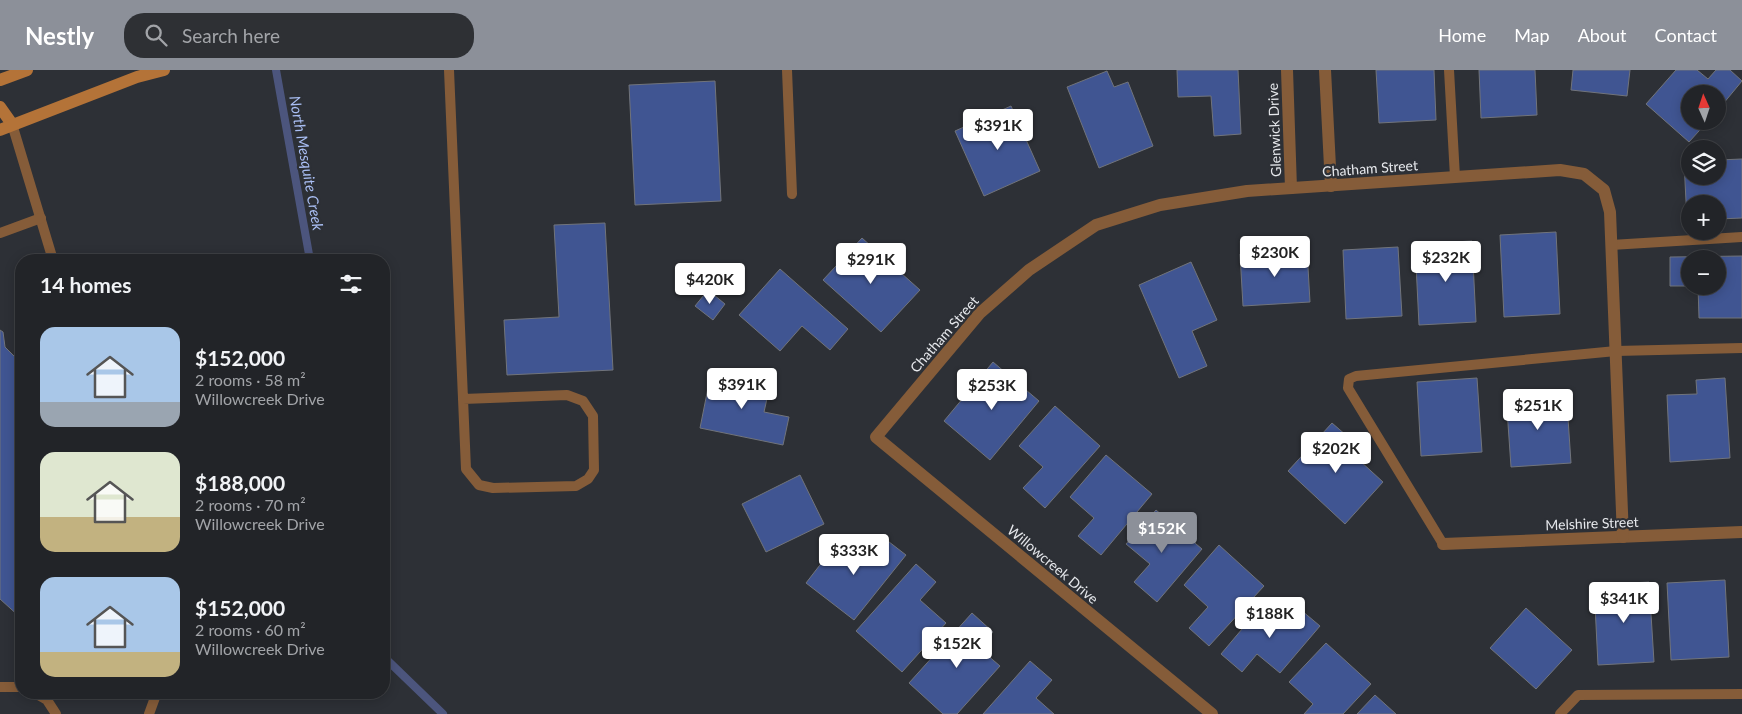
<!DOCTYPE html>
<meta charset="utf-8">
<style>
:root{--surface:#222428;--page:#2e3034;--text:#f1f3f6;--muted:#a2a4a8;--line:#3f4145;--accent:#8c9099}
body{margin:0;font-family:Lato,sans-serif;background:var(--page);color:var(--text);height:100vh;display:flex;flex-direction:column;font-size:19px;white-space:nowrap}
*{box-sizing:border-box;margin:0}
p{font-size:16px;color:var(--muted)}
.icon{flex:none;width:28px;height:28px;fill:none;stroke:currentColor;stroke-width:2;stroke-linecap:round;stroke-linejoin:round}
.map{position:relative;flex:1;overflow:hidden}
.details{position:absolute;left:15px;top:184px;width:375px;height:445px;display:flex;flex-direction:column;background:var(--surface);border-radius:20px;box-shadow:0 2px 12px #0003,0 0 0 1px var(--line)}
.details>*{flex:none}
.needle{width:32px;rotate:357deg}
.tools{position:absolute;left:1681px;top:15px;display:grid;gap:10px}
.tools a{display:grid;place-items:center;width:45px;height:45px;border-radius:50%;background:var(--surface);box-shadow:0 2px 12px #0003,0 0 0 1px var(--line);font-size:25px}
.price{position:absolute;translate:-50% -42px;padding:0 11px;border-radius:5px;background:#fff;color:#222;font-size:16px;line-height:32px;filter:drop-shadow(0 1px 2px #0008)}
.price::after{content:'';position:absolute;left:50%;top:30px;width:15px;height:11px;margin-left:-8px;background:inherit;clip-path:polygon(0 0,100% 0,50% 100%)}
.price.current{background:var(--accent);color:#fff}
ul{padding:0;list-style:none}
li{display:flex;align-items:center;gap:15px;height:125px;padding:0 25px}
li span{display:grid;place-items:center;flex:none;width:140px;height:100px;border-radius:15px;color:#555}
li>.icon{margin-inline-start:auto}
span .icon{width:60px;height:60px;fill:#fffc;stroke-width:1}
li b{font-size:21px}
h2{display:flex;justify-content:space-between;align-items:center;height:60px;padding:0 25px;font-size:21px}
header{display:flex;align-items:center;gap:30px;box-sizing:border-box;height:70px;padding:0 25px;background:var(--accent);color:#fff}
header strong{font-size:24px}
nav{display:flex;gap:28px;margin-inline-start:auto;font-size:18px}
.search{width:350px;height:45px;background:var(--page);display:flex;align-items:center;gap:12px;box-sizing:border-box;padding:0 18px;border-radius:20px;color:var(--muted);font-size:19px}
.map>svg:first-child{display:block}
</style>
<header>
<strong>Nestly</strong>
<div class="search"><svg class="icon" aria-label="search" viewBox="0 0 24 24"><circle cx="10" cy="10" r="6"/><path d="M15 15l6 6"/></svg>Search here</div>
<nav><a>Home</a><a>Map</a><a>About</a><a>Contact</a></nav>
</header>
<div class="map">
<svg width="1742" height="644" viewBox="0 0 1742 644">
<rect width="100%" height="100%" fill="#2d3036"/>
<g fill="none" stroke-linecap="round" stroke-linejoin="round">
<!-- stream -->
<g stroke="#4c557d" stroke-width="8">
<polyline points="276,0 310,190"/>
<polyline points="384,587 443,644"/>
</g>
</g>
<!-- building -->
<g fill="#405592" stroke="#71747b">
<polygon points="1177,0 1238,0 1241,64 1214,66 1211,26 1178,27"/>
<polygon points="1376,0 1434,0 1436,50 1379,53"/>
<polygon points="1479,0 1535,0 1537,45 1481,48"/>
<polygon points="1573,0 1630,0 1627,26 1571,20"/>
<polygon points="1676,0 1697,0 1708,9 1716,0 1730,0 1742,11 1718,40 1718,24 1690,24 1690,51 1708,51 1689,72 1646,34"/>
<polygon points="1107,1 1114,17 1128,12 1153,76 1099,98 1067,17"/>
<polygon points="715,11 721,131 635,135 629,15"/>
<polygon points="1011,36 1040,101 984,126 955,61"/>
<polygon points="1742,89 1742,148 1718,149 1718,134 1690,134 1690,150 1687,151 1684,92 1690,92 1690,106 1718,106 1718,90"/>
<polygon points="605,153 613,300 507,305 504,250 559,247 554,155"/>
<polygon points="1556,162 1560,244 1504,247 1500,165"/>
<polygon points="862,168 920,220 881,262 823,210"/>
<polygon points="1472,171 1476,252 1419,255 1415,174"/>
<polygon points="1398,177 1402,246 1346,249 1343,180"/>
<polygon points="1307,180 1310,232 1243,236 1240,184"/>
<polygon points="1742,186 1742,248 1699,248 1698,216 1718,216 1718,189 1690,189 1690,216 1670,216 1670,187"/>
<polygon points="1191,192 1217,250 1192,261 1207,296 1179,308 1139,215"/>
<polygon points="780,199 848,259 830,280 802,256 780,281 739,245"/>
<polygon points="708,220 725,234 713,250 695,236"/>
<polygon points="0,260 3,262 5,277 21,293 21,548 0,529"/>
<polygon points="993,292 1039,331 990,390 944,351"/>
<polygon points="711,303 770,315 764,342 789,347 783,375 700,358"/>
<polygon points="1477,308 1482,382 1421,386 1417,312"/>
<polygon points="1725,308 1730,388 1670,392 1667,325 1697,324 1696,310"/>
<polygon points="1549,322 1549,335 1567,333 1571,393 1511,397 1506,325"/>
<polygon points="1055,336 1100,376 1045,438 1023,418 1043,397 1019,376"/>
<polygon points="1332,353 1354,372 1347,379 1383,412 1345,454 1288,401"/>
<polygon points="1106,385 1152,424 1101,485 1078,466 1094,448 1070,427"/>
<polygon points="800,405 824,454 766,482 742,434"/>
<polygon points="1156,440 1202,479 1157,532 1134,512 1150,494 1126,474"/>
<polygon points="884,468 906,485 854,550 806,513 840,469 867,490"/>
<polygon points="1219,475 1264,516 1209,576 1189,558 1208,537 1184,515"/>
<polygon points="916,494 936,512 920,530 946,553 902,602 856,561"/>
<polygon points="1725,510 1729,587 1671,590 1667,513"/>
<polygon points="1649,512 1654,592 1598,595 1594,515"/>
<polygon points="1264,533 1290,554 1301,540 1320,556 1280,603 1257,584 1242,602 1221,584"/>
<polygon points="1526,538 1572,580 1536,619 1490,578"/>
<polygon points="972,543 993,562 979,578 1000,596 957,644 943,644 909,613"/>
<polygon points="1326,573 1371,614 1343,644 1304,644 1313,634 1289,612"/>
<polygon points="1030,591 1052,610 1036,628 1054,644 983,644"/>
<polygon points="1375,625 1396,644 1357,644"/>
</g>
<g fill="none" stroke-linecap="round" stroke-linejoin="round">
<!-- service -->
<g stroke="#855c39" stroke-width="10">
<polyline points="449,0 466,399 479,415 493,418 576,416 588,409 594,400 593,346 583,331 567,325 463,329"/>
<polyline points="787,0 792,124"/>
<polyline points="1449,0 1455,107"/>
<polyline points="12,54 53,190"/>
<polyline points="0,163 41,148"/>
<polyline points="1611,175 1742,167"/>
<polyline points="1443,474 1348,318 1349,309 1356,306 1616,281 1742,278"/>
<polyline points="0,617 21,617"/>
<polyline points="33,622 47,630 56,644"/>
<polyline points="149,644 157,622"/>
<polyline points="1560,644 1578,625 1742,624"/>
</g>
<!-- minor -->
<g stroke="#855c39" stroke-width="12">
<polyline points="1287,0 1291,118"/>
<polyline points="1325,0 1331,116"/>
<polyline points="1443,474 1742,462"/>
<polyline points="1212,644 876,367 980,243 1029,200 1096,155 1160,135 1247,121 1560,100 1584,104 1604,120 1610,142 1623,467"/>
</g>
<!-- secondary -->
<g stroke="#b47338" stroke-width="12">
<polyline points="0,10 27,0"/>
<polyline points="0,37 12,54"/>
<polyline points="0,60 137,7 164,0"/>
</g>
</g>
<g text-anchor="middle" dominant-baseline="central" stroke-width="4.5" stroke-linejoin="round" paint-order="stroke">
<!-- street labels -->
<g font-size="14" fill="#e6e8ec" stroke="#2d3036">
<text transform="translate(1274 60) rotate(-92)">Glenwick Drive</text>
<text transform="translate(1370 98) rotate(-4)">Chatham Street</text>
<text transform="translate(944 264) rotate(-49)">Chatham Street</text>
<text transform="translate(1592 453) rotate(-2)">Melshire Street</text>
<text transform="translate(1053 494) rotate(40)">Willowcreek Drive</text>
</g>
<!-- water labels -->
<g font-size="15" font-style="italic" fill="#a9bef3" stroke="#2d3036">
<text transform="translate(307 93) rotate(80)">North Mesquite Creek</text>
</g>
</g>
</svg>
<div class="tools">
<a><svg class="needle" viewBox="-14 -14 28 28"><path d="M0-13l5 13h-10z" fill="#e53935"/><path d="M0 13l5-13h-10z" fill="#a2a4a8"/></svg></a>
<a><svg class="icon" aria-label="layers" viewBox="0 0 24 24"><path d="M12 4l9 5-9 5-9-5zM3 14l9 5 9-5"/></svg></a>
<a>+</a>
<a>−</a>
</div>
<b class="price" style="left:998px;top:81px">$391K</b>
<b class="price" style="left:1275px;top:208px">$230K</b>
<b class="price" style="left:1446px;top:213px">$232K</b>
<b class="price" style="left:871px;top:215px">$291K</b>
<b class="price" style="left:710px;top:235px">$420K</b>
<b class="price" style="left:742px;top:340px">$391K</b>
<b class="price" style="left:992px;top:341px">$253K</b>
<b class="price" style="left:1538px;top:361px">$251K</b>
<b class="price" style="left:1336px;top:404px">$202K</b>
<b class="price current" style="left:1162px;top:484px">$152K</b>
<b class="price" style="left:854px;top:506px">$333K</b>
<b class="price" style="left:1624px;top:554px">$341K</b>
<b class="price" style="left:1270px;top:569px">$188K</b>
<b class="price" style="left:957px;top:599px">$152K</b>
<section class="details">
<h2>14 homes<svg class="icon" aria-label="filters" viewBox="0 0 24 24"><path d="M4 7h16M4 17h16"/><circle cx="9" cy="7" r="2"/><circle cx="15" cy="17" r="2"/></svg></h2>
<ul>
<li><span style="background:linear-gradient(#a9c7e8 75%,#9aa5b1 0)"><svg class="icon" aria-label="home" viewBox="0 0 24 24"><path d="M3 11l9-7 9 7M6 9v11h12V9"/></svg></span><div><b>$152,000</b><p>2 rooms · 58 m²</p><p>Willowcreek Drive</p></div></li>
<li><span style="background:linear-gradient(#dfe7d0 65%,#c2b280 0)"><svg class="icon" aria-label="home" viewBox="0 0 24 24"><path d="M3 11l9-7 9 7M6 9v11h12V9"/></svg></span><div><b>$188,000</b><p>2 rooms · 70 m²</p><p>Willowcreek Drive</p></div></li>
<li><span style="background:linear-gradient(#a9c7e8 75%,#c2b280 0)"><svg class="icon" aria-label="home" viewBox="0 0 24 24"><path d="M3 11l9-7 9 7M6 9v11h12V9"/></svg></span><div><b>$152,000</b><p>2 rooms · 60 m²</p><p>Willowcreek Drive</p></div></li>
</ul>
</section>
</div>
